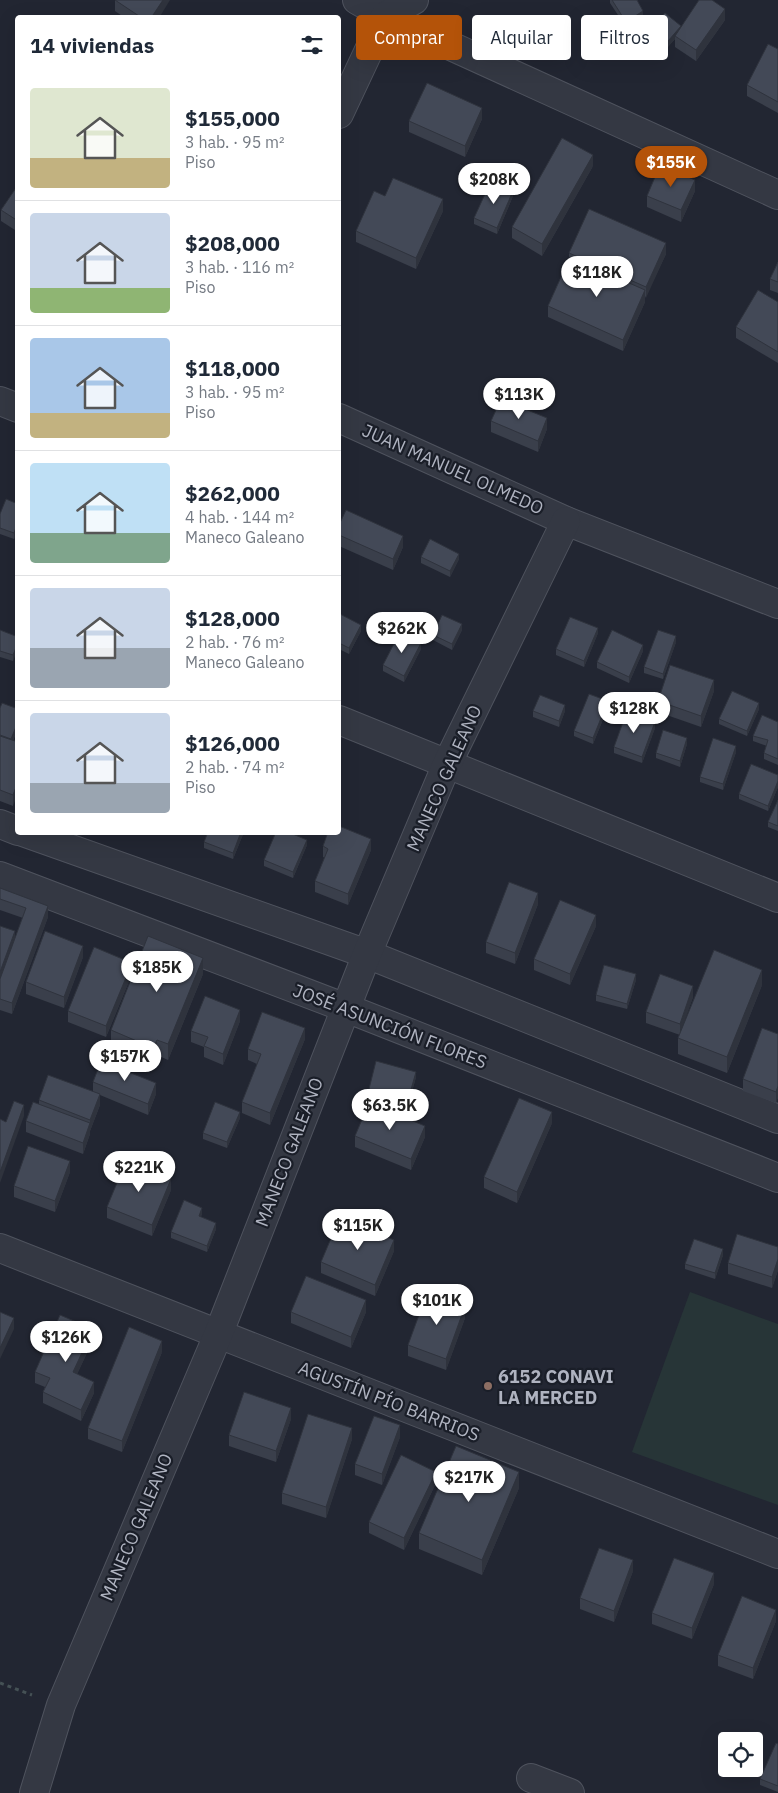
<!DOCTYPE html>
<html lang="es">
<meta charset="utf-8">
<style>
:root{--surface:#fff;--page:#f2f2f3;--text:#1f2937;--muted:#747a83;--line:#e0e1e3;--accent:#b45309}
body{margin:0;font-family:"IBM Plex Sans",sans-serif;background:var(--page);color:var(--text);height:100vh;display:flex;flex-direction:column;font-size:19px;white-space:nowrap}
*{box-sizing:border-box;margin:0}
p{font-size:16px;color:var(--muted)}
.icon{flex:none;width:28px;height:28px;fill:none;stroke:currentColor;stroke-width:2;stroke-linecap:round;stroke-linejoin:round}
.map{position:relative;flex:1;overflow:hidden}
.side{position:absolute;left:15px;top:15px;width:326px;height:820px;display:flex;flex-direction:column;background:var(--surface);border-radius:5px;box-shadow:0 5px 20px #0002}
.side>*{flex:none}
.hud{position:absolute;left:356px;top:15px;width:346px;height:45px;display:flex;gap:10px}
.fabs{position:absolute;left:718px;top:1732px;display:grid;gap:10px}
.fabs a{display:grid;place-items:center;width:45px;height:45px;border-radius:5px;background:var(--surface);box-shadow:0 5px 20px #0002;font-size:25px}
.price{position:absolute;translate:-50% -42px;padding:0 11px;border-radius:18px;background:#fff;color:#222;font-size:16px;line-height:32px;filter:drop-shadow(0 1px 2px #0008)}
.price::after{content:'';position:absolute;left:50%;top:30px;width:15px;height:11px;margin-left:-8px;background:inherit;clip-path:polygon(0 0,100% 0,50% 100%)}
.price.on{background:var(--accent);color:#fff}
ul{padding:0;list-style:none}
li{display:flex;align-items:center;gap:15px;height:125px;padding:0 15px}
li+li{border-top:1px solid var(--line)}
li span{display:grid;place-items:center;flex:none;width:140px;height:100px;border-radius:5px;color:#555}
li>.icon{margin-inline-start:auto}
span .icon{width:60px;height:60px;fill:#fffc;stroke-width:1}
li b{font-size:21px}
h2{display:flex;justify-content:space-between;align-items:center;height:60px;padding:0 15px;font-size:21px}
.chip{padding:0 18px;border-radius:5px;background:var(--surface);box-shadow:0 5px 20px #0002;font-size:18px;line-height:45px}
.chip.on{background:var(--accent);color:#fff}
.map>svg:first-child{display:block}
</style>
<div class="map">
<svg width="778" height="1793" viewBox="0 0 778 1793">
<rect width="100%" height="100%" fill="#222632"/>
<!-- green -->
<polygon fill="#273537" points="690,1292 778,1324 778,1505 632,1452"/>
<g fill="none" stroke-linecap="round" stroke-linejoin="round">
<!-- minor casing -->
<g stroke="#4f535e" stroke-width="30">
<g id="minor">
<polyline points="357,0 385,16 778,195"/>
<polyline points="339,114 385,16 414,0"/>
<polyline points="0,401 18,408"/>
<polyline points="339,418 566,521 778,604"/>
<polyline points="339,720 778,898"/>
<polyline points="0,824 18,831"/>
<polyline points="23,832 367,954 778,1119"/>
<polyline points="0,876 346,1008 778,1178"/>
<polyline points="0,1248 778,1554"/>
<polyline points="531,1778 570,1793"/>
<polyline points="34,1793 61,1705 218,1335 367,954 447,764 566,521"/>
</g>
</g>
<!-- path -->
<polyline stroke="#455155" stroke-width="3" stroke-dasharray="4 4" stroke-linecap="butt" points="0,1683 32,1695"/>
<!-- minor -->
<use href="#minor" stroke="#343843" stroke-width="28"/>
</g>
<!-- wall -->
<g fill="#3a3f4b">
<polygon points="115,0 159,18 125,18 115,11"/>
<polygon points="610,0 637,0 643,16 626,27 610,3"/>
<polygon points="725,20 696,61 675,47 675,39 656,60 641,47 641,41"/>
<polygon points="778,49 778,113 747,96 747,85"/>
<polygon points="482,119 465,157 409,132 409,121"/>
<polygon points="593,166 542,256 512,238 512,227"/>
<polygon points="18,185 18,232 1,221 1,210"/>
<polygon points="695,191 681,222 647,207 647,196"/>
<polygon points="513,196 497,234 474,224 474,218"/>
<polygon points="443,211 416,269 356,242 356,231"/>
<polygon points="569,253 666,254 645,298 645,302 623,351 548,317 548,306 569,259"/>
<polygon points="778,262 778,293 770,290 770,279"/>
<polygon points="778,302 778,363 736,338 736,327"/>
<polygon points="491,421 547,429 538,452 491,432"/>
<polygon points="18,504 18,528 14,539 0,534 0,514"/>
<polygon points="339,525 403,547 393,570 339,546"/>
<polygon points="421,557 459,559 450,577 421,563"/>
<polygon points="339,616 361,631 349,654 339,649"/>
<polygon points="0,630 18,637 13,661 0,657"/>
<polygon points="462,630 452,650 433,640 433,635"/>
<polygon points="598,633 584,667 556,655 556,649"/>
<polygon points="676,642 663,679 644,673 644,667"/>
<polygon points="421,649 404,682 383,671 383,665"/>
<polygon points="643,651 629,683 597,668 597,662"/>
<polygon points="714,691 701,727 658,712 658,701"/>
<polygon points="608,707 593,744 574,736 574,731"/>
<polygon points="0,708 18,709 18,728 13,741 13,806 0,801"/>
<polygon points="759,709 747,736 719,724 719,719"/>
<polygon points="533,711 565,711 559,727 533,717"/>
<polygon points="778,722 778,765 764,759 764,753 767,746 753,741 753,736"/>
<polygon points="655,728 642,763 614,753 614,747"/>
<polygon points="687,744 680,767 656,758 656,753"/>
<polygon points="736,752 723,790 700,782 700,777"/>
<polygon points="778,775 778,787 768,811 739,799 739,794"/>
<polygon points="778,800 778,831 768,827 768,822"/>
<polygon points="244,832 233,859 204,848 204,842"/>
<polygon points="307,845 293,878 264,866 264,860"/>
<polygon points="323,846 371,850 348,905 315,892 315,881 325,858 323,857"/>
<polygon points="0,888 48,917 12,1014 0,1010 0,926 15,939 23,918 0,910"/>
<polygon points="538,904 515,964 486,953 486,942"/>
<polygon points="596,926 570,985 534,970 534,959"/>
<polygon points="83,957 64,1008 26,994 26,982"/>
<polygon points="132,974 106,1037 68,1022 68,1011"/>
<polygon points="203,974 168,1060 157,1055 153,1063 111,1046 111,1030"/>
<polygon points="636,980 627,1009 596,1001 596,995"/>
<polygon points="762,985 727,1073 678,1054 678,1038 680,1035 646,1023 646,1012 693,997 680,1033"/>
<polygon points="240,1021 223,1065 204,1057 204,1047 191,1042 191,1031"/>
<polygon points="778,1034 778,1097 776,1103 743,1091 743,1079"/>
<polygon points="305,1039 270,1125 242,1113 242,1102 257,1064 248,1060 248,1049"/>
<polygon points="416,1077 408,1106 369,1095 369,1089"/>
<polygon points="93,1082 156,1094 148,1115 100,1095 100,1105 90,1131 90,1134 83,1154 26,1132 26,1121 39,1104 39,1100 93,1092"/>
<polygon points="240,1118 227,1148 203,1139 203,1133"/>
<polygon points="552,1123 517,1203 484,1188 484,1177"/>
<polygon points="355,1136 425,1137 411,1170 355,1147"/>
<polygon points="70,1172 55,1212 14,1197 14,1186"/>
<polygon points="171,1190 152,1236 107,1218 107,1207"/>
<polygon points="202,1213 201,1217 216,1229 207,1252 171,1238 171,1232"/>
<polygon points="778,1247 778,1270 772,1288 728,1274 728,1263"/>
<polygon points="394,1251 375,1296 321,1273 321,1262"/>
<polygon points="723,1255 715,1279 685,1269 685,1264"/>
<polygon points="291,1312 366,1312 351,1348 291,1323"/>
<polygon points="465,1318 446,1370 408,1356 408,1345"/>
<polygon points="93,1340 77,1374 94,1393 81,1421 43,1403 43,1392 45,1387 35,1383 35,1372"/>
<polygon points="162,1352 122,1452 88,1439 88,1428"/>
<polygon points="291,1419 276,1462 229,1446 229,1435"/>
<polygon points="400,1437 382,1485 355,1475 355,1464"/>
<polygon points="352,1439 326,1518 282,1504 282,1493"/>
<polygon points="436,1483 404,1550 369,1533 369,1522"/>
<polygon points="519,1488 482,1575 419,1549 419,1533"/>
<polygon points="633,1571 614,1622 580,1609 580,1598"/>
<polygon points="714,1584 692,1639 652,1624 652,1613"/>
<polygon points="776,1621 753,1679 718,1666 718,1655"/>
<polygon points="778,1744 778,1792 760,1785 760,1779"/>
</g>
<!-- shaded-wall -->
<g fill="#2f333d">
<polygon points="163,0 170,0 159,18 151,18"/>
<polygon points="725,9 725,20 696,61 696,50"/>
<polygon points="643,11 643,16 626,27 626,22"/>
<polygon points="681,26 681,32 675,36 675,39 656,60 656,55"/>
<polygon points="482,108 482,119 465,157 465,146"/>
<polygon points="593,155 593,166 542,256 542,244"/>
<polygon points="695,180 695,191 681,222 681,210"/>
<polygon points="513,191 513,196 497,234 497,228"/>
<polygon points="443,199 443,211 416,269 416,258"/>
<polygon points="666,243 666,254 646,298 646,287"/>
<polygon points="645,290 645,302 623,351 623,340"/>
<polygon points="547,418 547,429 538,452 538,441"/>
<polygon points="18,522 18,528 14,539 14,533"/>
<polygon points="403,536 403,547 393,570 393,559"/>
<polygon points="459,554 459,559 450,577 450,571"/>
<polygon points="462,624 462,630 452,650 452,644"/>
<polygon points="361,625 361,631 349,654 349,648"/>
<polygon points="598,628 598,633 584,667 584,661"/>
<polygon points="676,636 676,642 663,679 663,674"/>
<polygon points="18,643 18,649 13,661 13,655"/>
<polygon points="421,643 421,649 404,682 404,676"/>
<polygon points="643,645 643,651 629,683 629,677"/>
<polygon points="714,680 714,691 701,727 701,716"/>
<polygon points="608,701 608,707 593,744 593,738"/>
<polygon points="759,703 759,709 747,736 747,731"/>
<polygon points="565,705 565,711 559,727 559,721"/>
<polygon points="18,722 18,728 11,745 11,739"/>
<polygon points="655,722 655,728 642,763 642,757"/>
<polygon points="687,738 687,744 680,767 680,761"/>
<polygon points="736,746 736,752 723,790 723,784"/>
<polygon points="778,781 778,787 768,811 768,806"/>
<polygon points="18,782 18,793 13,806 13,795"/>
<polygon points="241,832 244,832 233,859 233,853"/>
<polygon points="371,839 371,850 348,905 348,894"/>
<polygon points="307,840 307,845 293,878 293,872"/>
<polygon points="538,893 538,904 515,964 515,953"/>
<polygon points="48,906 48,917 12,1014 12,1003"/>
<polygon points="596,915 596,926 570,985 570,974"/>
<polygon points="15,931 15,943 0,983 0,972"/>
<polygon points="83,946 83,957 64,1008 64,997"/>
<polygon points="203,958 203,974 168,1060 168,1044"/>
<polygon points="132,963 132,974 106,1037 106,1026"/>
<polygon points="762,970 762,985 727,1073 727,1057"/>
<polygon points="636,974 636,980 627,1009 627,1004"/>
<polygon points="693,986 693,997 680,1035 680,1024"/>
<polygon points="240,1010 240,1021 223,1065 223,1054"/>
<polygon points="305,1028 305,1039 270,1125 270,1113"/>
<polygon points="157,1040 157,1055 153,1063 153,1048"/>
<polygon points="416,1072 416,1077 408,1106 408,1100"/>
<polygon points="156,1083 156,1094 148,1115 148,1104"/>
<polygon points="778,1086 778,1097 776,1103 776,1092"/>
<polygon points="100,1094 100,1105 90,1131 90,1134 83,1154 83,1143 90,1123 90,1120"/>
<polygon points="24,1105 24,1116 0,1183 0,1172"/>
<polygon points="240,1112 240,1118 227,1148 227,1142"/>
<polygon points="552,1112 552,1123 517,1203 517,1192"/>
<polygon points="425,1126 425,1137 411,1170 411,1159"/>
<polygon points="70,1161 70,1172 55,1212 55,1201"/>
<polygon points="171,1179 171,1190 152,1236 152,1225"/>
<polygon points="202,1208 202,1213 199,1222 199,1216"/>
<polygon points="216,1223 216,1229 207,1252 207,1246"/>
<polygon points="394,1240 394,1251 375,1296 375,1285"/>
<polygon points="723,1249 723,1255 715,1279 715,1273"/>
<polygon points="778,1259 778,1270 772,1288 772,1277"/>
<polygon points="366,1300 366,1312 351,1348 351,1337"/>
<polygon points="465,1306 465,1318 446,1370 446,1359"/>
<polygon points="14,1318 14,1329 0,1359 0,1348"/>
<polygon points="93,1329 93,1340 73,1383 73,1372"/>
<polygon points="162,1341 162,1352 122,1452 122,1441"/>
<polygon points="94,1382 94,1393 81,1421 81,1410"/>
<polygon points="291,1408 291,1419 276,1462 276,1451"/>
<polygon points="400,1425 400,1437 382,1485 382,1474"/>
<polygon points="352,1428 352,1439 326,1518 326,1507"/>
<polygon points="436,1472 436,1483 404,1550 404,1538"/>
<polygon points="519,1472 519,1488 482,1575 482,1560"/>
<polygon points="633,1560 633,1571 614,1622 614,1611"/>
<polygon points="714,1573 714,1584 692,1639 692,1628"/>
<polygon points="776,1610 776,1621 753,1679 753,1668"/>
</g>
<!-- building -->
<g fill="#434957" stroke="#2f333d">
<polygon points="115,0 163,0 151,18 142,18"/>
<polygon points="612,0 637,0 643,11 626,22"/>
<polygon points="699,0 712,0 725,9 696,50 675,36"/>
<polygon points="665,13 681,26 656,55 641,41"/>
<polygon points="768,44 778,49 778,102 747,85"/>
<polygon points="427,83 482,108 465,146 409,121"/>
<polygon points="562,138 593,155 542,244 512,227"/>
<polygon points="660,165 695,180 681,210 647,196"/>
<polygon points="393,178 443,199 416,258 356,231 374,191 385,196"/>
<polygon points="491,181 513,191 497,228 474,218"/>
<polygon points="18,185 18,221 1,210"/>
<polygon points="589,209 666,243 646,287 569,253"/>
<polygon points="570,257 645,290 623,340 548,306"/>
<polygon points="778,262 778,282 770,279"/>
<polygon points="758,290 778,302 778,352 736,327"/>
<polygon points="501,399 547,418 538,441 491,421"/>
<polygon points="6,499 18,504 18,522 14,533 0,528 0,514"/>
<polygon points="346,510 403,536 393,559 339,535 339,525"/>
<polygon points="430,539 459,554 450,571 421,557"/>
<polygon points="340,614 361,625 349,648 339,643 339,616"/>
<polygon points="442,615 462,624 452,644 433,635"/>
<polygon points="570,617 598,628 584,661 556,649"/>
<polygon points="0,630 18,637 18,643 13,655 0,651"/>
<polygon points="612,630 643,645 629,677 597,662"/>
<polygon points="658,630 676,636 663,674 644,667"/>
<polygon points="400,632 421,643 404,676 383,665"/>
<polygon points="670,665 714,680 701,716 658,701"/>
<polygon points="732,691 759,703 747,731 719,719"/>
<polygon points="589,694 608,701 593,738 574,731"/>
<polygon points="540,695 565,705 559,721 533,711"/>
<polygon points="2,703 18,709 18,722 11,739 0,735 0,708"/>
<polygon points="627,711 655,722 642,757 614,747"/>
<polygon points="762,715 778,722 778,759 764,753 768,740 753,736"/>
<polygon points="663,730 687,738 680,761 656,753"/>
<polygon points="0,736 18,742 18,782 13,795 0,790"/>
<polygon points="713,738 736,746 723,784 700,777"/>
<polygon points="751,764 778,775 778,781 768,806 739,794"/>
<polygon points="778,800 778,826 768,822"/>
<polygon points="339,826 371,839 348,894 315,881 328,849 323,846 328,832 339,832"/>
<polygon points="208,832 241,832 233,853 204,842"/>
<polygon points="276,832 288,832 307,840 293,872 264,860"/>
<polygon points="509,882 538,893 515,953 486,942"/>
<polygon points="0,888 48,906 12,1003 0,999 0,979 26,908 0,899"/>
<polygon points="560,900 596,915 570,974 534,959"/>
<polygon points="0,926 15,931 0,972"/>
<polygon points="45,931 83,946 64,997 26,982"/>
<polygon points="148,936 203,958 168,1044 157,1040 153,1048 111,1030"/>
<polygon points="94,947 132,963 106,1026 68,1011"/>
<polygon points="714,950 762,970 727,1057 678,1038"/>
<polygon points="604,965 636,974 627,1004 596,995"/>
<polygon points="660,974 693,986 680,1024 646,1012"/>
<polygon points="205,996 240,1010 223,1054 204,1046 208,1037 191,1031"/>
<polygon points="262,1012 305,1028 270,1113 242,1102 261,1054 248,1049"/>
<polygon points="762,1028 778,1034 778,1086 776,1092 743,1079"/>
<polygon points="101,1061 156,1083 148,1104 93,1082"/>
<polygon points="376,1061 416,1072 408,1100 369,1089"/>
<polygon points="48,1075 100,1094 90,1120 39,1100"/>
<polygon points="519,1098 552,1112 517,1192 484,1177"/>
<polygon points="14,1101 24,1105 0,1172 0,1119 6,1122"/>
<polygon points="33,1102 90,1123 83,1143 26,1121"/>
<polygon points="215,1102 240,1112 227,1142 203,1133"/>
<polygon points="369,1103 425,1126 411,1159 355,1136"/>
<polygon points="28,1146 70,1161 55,1201 14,1186"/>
<polygon points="126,1161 171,1179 152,1225 107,1207"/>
<polygon points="184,1200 202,1208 199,1216 216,1223 207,1246 171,1232"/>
<polygon points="340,1217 394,1240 375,1285 321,1262"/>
<polygon points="737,1234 778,1247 778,1259 772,1277 728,1263"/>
<polygon points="694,1239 723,1249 715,1273 685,1264"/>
<polygon points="306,1276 366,1300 351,1337 291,1312"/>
<polygon points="427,1293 465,1306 446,1359 408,1345"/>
<polygon points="0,1312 14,1318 0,1348"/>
<polygon points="60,1315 93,1329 73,1372 94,1382 81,1410 43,1392 50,1378 35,1372"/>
<polygon points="129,1327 162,1341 122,1441 88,1428"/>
<polygon points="244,1392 291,1408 276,1451 229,1435"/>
<polygon points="308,1414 352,1428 326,1507 282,1493"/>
<polygon points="374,1416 400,1425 382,1474 355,1464"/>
<polygon points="456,1446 519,1472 482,1560 419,1533"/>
<polygon points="401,1455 436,1472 404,1538 369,1522"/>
<polygon points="599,1548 633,1560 614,1611 580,1598"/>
<polygon points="674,1558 714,1573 692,1628 652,1613"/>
<polygon points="742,1596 776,1610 753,1668 718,1655"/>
<polygon points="776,1743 778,1744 778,1786 760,1779"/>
</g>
<!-- markers -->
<circle fill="#8d6e63" stroke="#1a1e28" stroke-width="2" cx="488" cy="1386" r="5"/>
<g text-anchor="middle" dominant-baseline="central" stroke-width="4.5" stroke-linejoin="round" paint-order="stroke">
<!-- street labels -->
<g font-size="18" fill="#afb3c0" stroke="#1a1e28">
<text transform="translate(453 469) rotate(24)">JUAN MANUEL OLMEDO</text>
<text transform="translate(444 778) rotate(-66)">MANECO GALEANO</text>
<text transform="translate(390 1026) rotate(21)">JOSÉ ASUNCIÓN FLORES</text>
<text transform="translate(289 1152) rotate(-69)">MANECO GALEANO</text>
<text transform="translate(389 1401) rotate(21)">AGUSTÍN PÍO BARRIOS</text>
<text transform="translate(136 1527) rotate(-67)">MANECO GALEANO</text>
</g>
<!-- poi labels -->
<g font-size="18" font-weight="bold" fill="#afb3c0" stroke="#1a1e28" text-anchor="start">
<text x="498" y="1376">6152 CONAVI<tspan x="498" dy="21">LA MERCED</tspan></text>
</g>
</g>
</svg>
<div class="fabs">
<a><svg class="icon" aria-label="locate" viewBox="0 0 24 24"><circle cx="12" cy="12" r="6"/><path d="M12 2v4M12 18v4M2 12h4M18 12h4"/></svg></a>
</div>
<b class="price on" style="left:671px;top:188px">$155K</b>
<b class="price" style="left:494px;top:205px">$208K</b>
<b class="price" style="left:597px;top:298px">$118K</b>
<b class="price" style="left:519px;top:420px">$113K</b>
<b class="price" style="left:402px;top:654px">$262K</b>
<b class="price" style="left:634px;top:734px">$128K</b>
<b class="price" style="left:157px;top:993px">$185K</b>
<b class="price" style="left:125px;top:1082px">$157K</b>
<b class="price" style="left:390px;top:1131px">$63.5K</b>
<b class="price" style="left:139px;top:1193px">$221K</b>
<b class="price" style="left:358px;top:1251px">$115K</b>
<b class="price" style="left:437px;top:1326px">$101K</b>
<b class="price" style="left:66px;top:1363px">$126K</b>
<b class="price" style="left:469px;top:1503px">$217K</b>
<div class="hud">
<a class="chip on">Comprar</a>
<a class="chip">Alquilar</a>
<a class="chip">Filtros</a>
</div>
<section class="side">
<h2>14 viviendas<svg class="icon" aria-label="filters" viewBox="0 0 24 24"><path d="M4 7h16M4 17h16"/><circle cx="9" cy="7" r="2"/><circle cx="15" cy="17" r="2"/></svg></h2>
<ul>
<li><span style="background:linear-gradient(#dfe7d0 70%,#c2b280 0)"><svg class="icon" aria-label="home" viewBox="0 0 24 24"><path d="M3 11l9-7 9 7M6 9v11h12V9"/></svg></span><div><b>$155,000</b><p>3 hab. · 95 m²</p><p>Piso</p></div></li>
<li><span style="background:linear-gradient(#c9d6e8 75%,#8fb573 0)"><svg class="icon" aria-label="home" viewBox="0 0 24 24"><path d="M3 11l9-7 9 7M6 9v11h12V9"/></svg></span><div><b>$208,000</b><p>3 hab. · 116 m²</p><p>Piso</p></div></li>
<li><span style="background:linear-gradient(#a9c7e8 75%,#c2b280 0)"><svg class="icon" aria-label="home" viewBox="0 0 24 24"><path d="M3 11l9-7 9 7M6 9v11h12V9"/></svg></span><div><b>$118,000</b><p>3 hab. · 95 m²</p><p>Piso</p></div></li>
<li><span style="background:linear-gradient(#bfe0f5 70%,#7fa58c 0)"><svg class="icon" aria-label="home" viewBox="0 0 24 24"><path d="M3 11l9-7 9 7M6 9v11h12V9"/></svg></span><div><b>$262,000</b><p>4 hab. · 144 m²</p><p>Maneco Galeano</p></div></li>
<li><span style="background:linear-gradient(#c9d6e8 60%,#9aa5b1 0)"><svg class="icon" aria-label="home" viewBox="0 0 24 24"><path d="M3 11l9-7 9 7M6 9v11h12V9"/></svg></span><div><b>$128,000</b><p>2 hab. · 76 m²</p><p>Maneco Galeano</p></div></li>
<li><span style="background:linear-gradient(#c9d6e8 70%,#9aa5b1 0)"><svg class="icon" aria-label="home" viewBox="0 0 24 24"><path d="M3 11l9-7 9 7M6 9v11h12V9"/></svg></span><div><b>$126,000</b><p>2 hab. · 74 m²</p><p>Piso</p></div></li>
</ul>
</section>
</div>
